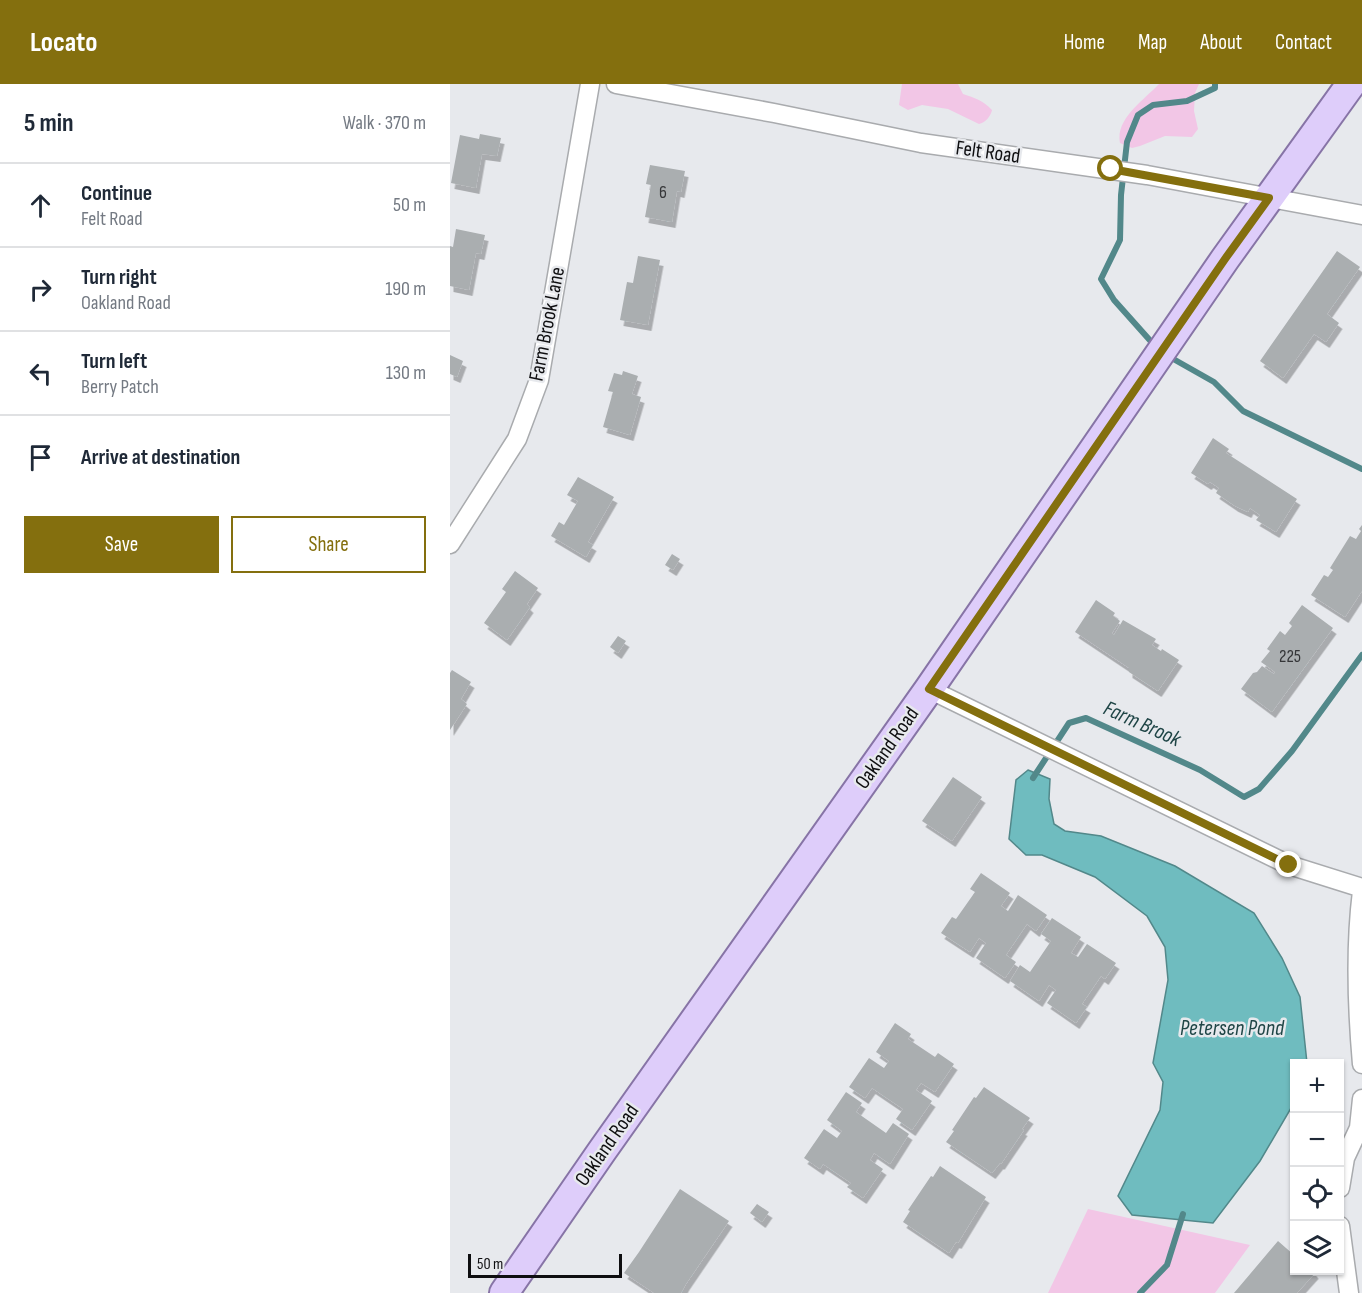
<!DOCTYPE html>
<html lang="en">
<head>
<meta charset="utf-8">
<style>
	:root { --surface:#fff; --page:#f6f6f7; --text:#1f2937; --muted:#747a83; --line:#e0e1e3; --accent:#846f0e }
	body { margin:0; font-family:"Sofia Sans Condensed",sans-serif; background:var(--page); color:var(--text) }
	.controls { position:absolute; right:18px; bottom:18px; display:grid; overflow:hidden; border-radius:0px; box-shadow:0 2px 4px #0004 }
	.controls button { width:54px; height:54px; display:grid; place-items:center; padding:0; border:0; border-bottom:2px solid var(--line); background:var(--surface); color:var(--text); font:30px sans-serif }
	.scale { position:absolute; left:18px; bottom:15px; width:154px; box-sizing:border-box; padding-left:6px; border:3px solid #0e0e10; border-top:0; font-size:16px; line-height:21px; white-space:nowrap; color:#0e0e10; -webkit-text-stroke:4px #e7e9ed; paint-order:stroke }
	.stop { position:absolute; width:18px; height:18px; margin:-14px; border:4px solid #846f0e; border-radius:50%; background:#fff }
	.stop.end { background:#846f0e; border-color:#fff; box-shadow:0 2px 6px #0008 }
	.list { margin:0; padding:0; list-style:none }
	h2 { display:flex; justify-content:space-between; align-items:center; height:78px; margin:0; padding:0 24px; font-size:26px }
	h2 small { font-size:20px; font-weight:400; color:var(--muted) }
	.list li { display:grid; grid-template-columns:39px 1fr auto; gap:18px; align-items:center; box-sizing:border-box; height:84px; padding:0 24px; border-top:2px solid var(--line) }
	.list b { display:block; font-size:22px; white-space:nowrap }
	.list p { margin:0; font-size:20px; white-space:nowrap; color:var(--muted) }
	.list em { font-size:20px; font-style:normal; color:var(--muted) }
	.actions { display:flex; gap:12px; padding:18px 24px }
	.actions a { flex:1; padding:14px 0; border:2px solid var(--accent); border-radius:0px; text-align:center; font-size:21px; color:var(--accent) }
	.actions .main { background:var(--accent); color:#fff }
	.icon { flex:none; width:33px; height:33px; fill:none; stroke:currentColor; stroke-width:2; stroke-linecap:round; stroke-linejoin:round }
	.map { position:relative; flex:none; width:912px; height:1209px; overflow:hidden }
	header { display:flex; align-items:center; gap:36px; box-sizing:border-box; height:84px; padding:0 30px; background:var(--accent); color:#fff }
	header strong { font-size:28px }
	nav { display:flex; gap:33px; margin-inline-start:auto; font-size:21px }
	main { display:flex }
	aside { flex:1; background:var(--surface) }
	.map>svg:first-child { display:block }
</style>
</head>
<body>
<header>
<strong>Locato</strong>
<nav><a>Home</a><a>Map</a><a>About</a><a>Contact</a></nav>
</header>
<main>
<aside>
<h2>5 min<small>Walk · 370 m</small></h2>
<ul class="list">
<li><svg class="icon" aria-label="ahead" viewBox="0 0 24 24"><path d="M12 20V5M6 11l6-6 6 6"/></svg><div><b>Continue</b><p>Felt Road</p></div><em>50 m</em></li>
<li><svg class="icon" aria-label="right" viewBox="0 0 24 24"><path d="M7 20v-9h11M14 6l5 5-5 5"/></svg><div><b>Turn right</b><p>Oakland Road</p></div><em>190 m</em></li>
<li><svg class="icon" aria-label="left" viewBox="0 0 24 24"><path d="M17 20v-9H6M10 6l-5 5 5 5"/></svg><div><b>Turn left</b><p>Berry Patch</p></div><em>130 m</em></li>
<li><svg class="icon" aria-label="arrive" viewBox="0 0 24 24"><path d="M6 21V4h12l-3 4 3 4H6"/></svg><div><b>Arrive at destination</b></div></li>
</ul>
<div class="actions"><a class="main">Save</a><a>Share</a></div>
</aside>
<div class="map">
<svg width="912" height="1209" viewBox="0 0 912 1209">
	<defs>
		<filter id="shadow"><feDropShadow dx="3.5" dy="6" stdDeviation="0" flood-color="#0004"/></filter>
	</defs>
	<rect width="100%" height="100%" fill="#e7e9ed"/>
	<!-- green -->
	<path fill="#f2c6e6" d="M 452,0 L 508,0 L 513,10 C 525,14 532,16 542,26 C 541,32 535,39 529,40 L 498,25 L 472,21 L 458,26 L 449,21 Z
		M 709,0 L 749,0 L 745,9 L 744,27 L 748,45 L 742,53 L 715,52 L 690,62 L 682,64 L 670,59 C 665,35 694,16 709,0 Z
		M 638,1125 L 800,1161 L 765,1209 L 598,1209 Z"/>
	<!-- water -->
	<path fill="#6fbcbf" stroke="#52888a" stroke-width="1.5" d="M 578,686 L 600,695 L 599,715 L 604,740 L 615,747 L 651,752 L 725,782 L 804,829 L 832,874 L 850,913 L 857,979 L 844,980 L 844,1019 L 810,1077 L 763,1139 L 682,1131 L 668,1112 L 710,1026 L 713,998 L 703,979 L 718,896 L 715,863 L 697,832 L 645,793 L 592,771 L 576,771 L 559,755 L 566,696 Z"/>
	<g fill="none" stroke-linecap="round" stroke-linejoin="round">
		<!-- stream -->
		<path stroke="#52888a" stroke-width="6" d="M 705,262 L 664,216 L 651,195 L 670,156 L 671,111 L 677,58 L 688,31 L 703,21 L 737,17 L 765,4 L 765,0
			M 718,272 L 764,298 L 793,327 L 912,385
			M 583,694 L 619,639 L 636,634 L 750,686 L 794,713 L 809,705 L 842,667 L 912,571
			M 690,1209 L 717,1181 L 733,1130"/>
	</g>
	<!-- building -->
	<path fill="#aaaeb0" filter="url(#shadow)" d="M 30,50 L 51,54 L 47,72 L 32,70 L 26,104 L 1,99 L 10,51 L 29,55 Z
		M 200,81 L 235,87 L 231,108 L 227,107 L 222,138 L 195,133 L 201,101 L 196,100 Z
		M 6,145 L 35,151 L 31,170 L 26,169 L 19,206 L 0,202 L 0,162 L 3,163 Z
		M 887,167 L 910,183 L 877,230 L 889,239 L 876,258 L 864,250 L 833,294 L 810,277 Z
		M 188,172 L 210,176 L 198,241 L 170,236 L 177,198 L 183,199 Z
		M 0,271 L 13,277 L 7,293 L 0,290 Z
		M 173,287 L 188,292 L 182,310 L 191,313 L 180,351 L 153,343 L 163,308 L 158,307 L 164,289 L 172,291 Z
		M 763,354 L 779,365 L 776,369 L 847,415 L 826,448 L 806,436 L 810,431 L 800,424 L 798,428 L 785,422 L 766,409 L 769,404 L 760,398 L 758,400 L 741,389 Z
		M 128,393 L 164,413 L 138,458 L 143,461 L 136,473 L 101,452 L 109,438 L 114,441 L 128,417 L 117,411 Z
		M 912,441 L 912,507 L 895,533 L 861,511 L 874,491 L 878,493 L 883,486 L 880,484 L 900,452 L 906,455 L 911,447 L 909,445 Z
		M 222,470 L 230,475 L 223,486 L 215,481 Z
		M 65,487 L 88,504 L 77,520 L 80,523 L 57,556 L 34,539 L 56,508 L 52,505 Z
		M 646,516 L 665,529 L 663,532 L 670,537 L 662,549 L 664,551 L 673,536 L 706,555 L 702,561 L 711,567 L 712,565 L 729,576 L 708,607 L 679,588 L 679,584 L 625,548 Z
		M 852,521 L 883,544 L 822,628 L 791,605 L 803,589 L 807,588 L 812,582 L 824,590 L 825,588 L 811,578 L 820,567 L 817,565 L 830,547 L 835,551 L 842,542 L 839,539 Z
		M 168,552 L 176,557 L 168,569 L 160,563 Z
		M 2,586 L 21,598 L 11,615 L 17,620 L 0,646 L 0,589 Z
		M 503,693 L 532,713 L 502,757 L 472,737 Z
		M 531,789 L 560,809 L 551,822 L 558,827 L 568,811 L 597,831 L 586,847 L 577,840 L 556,871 L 566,878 L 555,894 L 526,874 L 536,859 L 529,854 L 520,868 L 491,849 L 502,833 L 506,835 L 525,808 L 520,805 Z
		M 602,834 L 631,853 L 621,869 L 628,873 L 637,860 L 666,879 L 655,895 L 651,892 L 632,920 L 637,923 L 626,939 L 597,919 L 606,906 L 599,901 L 589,917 L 560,897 L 570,881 L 580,888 L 601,857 L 591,850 Z
		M 445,939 L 461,950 L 458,955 L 485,973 L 488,969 L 504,980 L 485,1008 L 471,999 L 466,1006 L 482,1017 L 462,1046 L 446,1035 L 453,1025 L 422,1004 L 415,1014 L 399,1003 L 419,974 L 434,984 L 439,977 L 426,968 Z
		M 534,1003 L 580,1034 L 572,1045 L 574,1046 L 551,1080 L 550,1079 L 542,1089 L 496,1058 L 504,1047 L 502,1046 L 524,1013 L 526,1014 Z
		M 396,1008 L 412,1019 L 406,1028 L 436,1049 L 443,1039 L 459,1050 L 440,1080 L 424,1069 L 420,1076 L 433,1085 L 413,1114 L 397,1103 L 401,1099 L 373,1080 L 370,1085 L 354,1074 L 374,1045 L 387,1054 L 392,1047 L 377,1036 Z
		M 490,1082 L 536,1113 L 508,1159 L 506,1158 L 499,1169 L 453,1138 L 460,1127 L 458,1126 L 481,1092 L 483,1093 Z
		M 230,1105 L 279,1137 L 236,1200 L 231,1209 L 204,1209 L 174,1189 L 189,1168 Z
		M 307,1120 L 319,1128 L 312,1138 L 300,1129 Z
		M 828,1157 L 844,1171 L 844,1186 L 863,1186 L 865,1189 L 847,1209 L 784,1209 Z"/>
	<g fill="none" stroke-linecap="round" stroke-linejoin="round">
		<defs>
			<path id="street" d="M 166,0 L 324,29 L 471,59 L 697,91 L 912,131
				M 0,460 L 67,355 L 89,296 L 140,0
				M 479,605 L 839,781 L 912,804
				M 912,807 C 905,863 907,923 912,980
				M 890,1104 L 895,1074 L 909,1044 L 912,1015
				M 890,1142 L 899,1209"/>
			<path id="primary" d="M 54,1209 L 152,1067 L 479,605 L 775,175 L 901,0"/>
		</defs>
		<!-- street casing -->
		<use href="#street" stroke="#a9abae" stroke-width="21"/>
		<!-- primary casing -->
		<use href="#primary" stroke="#8774a6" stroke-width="32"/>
		<!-- street -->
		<use href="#street" stroke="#fff" stroke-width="18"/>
		<!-- primary -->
		<use href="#primary" stroke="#decdfa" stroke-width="28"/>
	</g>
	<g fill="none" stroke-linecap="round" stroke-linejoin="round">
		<!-- route -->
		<path stroke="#846f0e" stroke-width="8" d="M 661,85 L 819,114 L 775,175 L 479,605 L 839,781"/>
	</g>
	<g text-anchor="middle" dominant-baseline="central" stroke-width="5" stroke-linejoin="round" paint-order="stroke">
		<!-- number labels -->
		<g font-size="18" fill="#353638">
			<text x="213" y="108">6</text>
			<text x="840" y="572">225</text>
		</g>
		<!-- street labels -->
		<g font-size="21" fill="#0e0e10" stroke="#e7e9ed">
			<text transform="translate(538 68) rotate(8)">Felt Road</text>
			<text transform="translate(97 240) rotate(-79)">Farm Brook Lane</text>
			<text transform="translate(437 664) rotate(-55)">Oakland Road</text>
			<text transform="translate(157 1061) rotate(-55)">Oakland Road</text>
		</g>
		<!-- water labels -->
		<g font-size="22" font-style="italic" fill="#1f4546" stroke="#e7e9ed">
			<text transform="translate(692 640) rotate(24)">Farm Brook</text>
			<text x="782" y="944">Petersen Pond</text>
		</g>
	</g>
</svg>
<div class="controls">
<button>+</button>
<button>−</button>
<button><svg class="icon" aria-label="locate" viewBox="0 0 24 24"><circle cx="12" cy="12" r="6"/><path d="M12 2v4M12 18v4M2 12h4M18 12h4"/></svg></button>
<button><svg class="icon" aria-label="layers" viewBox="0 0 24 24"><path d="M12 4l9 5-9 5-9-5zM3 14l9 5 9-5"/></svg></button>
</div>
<div class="scale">50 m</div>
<div class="stop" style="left:661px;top:85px"></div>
<div class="stop end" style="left:839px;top:781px"></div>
</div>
</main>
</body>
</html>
